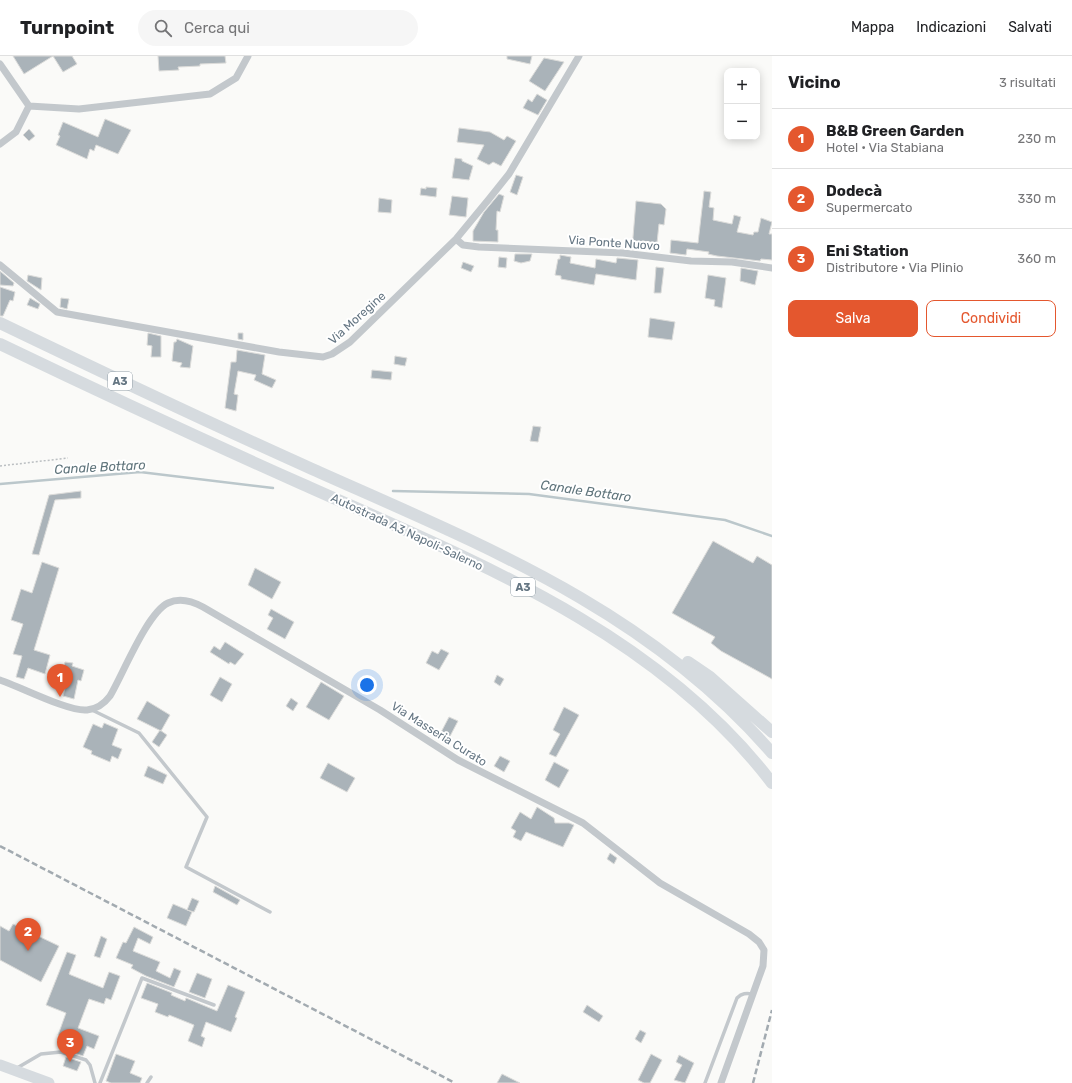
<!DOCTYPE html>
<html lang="it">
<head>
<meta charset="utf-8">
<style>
	:root { --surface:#fff; --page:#f6f6f6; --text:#202124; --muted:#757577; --line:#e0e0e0; --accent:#e4572e }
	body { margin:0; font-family:Rubik,sans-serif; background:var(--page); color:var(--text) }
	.controls { position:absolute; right:12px; top:12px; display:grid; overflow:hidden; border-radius:8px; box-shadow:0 2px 10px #0003 }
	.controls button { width:36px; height:36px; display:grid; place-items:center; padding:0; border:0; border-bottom:1px solid var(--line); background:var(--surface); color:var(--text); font:20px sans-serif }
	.you { position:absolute; left:367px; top:629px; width:14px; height:14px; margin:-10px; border:3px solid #fff; border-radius:50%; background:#1a73e8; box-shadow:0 0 0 6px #1a73e833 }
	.badge { display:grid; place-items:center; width:26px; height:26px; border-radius:50%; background:var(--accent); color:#fff; font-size:13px; font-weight:700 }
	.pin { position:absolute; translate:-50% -33px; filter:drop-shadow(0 1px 2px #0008) }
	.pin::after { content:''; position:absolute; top:21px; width:14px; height:12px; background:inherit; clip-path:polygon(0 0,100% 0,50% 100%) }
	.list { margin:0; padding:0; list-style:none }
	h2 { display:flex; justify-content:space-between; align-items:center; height:52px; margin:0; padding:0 16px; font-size:17px }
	h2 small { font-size:13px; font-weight:400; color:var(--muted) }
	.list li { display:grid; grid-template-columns:26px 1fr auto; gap:12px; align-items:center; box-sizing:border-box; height:60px; padding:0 16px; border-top:1px solid var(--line) }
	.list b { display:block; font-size:15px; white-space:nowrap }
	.list p { margin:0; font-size:13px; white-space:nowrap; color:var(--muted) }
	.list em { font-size:13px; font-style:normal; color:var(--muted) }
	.actions { display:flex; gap:8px; padding:12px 16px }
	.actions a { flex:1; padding:9px 0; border:1px solid var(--accent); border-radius:8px; text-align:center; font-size:14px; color:var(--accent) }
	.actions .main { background:var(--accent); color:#fff }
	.icon { flex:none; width:22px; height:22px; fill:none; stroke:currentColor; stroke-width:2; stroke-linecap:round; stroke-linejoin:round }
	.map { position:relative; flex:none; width:772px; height:1027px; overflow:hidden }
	header { display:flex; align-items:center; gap:24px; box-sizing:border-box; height:56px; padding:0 20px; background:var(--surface); border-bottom:1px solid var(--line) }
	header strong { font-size:19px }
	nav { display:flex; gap:22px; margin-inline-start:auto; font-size:14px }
	.search { width:280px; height:36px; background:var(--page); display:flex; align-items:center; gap:10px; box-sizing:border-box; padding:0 14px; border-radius:22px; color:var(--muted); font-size:15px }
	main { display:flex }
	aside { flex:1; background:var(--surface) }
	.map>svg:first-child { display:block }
</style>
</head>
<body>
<header>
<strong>Turnpoint</strong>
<div class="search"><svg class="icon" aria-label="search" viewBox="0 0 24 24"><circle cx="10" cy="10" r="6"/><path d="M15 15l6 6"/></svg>Cerca qui</div>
<nav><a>Mappa</a><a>Indicazioni</a><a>Salvati</a></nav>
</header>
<main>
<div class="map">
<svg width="772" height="1027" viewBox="0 0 772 1027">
	<rect width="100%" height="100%" fill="#fafaf8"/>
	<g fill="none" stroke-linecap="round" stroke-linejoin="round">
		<!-- stream -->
		<path stroke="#bbc7cb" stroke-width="2.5" d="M 0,428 L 140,416 L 273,432
			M 393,435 L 529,438 L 725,464 L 772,480"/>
	</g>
	<!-- building -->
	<path fill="#aab3b9" stroke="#dcdcda" d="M 13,0 L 72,0 L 77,8 L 63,16 L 53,0 L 24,18 Z
		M 158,0 L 225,0 L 226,7 L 200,8 L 200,10 L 178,11 L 179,14 L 159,15 Z
		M 507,0 L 532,0 L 530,8 L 507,3 Z
		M 544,2 L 564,6 L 545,35 L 529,25 Z
		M 537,38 L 547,44 L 538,59 L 523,52 L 528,43 L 532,46 Z
		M 105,63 L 131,74 L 118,98 L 96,89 L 94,95 L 90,93 L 87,103 L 56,89 L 60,80 L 58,79 L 63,66 L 98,81 Z
		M 459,72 L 490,76 L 504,84 L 507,80 L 516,85 L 501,110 L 493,106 L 489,109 L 477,103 L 484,89 L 457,86 Z
		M 29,73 L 35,80 L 29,85 L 23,79 Z
		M 455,102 L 462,103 L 462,105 L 473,110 L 469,124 L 452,122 Z
		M 516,119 L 523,121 L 517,139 L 510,136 Z
		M 426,131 L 437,132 L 436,141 L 420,139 L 421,132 L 426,133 Z
		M 704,135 L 711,136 L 709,151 L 714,152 L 713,164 L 732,168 L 734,159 L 741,161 L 737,176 L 753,179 L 754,176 L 758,176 L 761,162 L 772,166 L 769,178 L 772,178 L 772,204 L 761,203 L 760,205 L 717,200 L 708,198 L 709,196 L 687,193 L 686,199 L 670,197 L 671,184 L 698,187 Z
		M 499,138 L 504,140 L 500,156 L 497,155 L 496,174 L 498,174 L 498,186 L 473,185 L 473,175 L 484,156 Z
		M 452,140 L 468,142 L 466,161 L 449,159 Z
		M 379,142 L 392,144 L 391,157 L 378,156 Z
		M 636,145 L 661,148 L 666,153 L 664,169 L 659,168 L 657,187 L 642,185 L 639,194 L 632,193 Z
		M 515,198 L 532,198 L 530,205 L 521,207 L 514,205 Z
		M 560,199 L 571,201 L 570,207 L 595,212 L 596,203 L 616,207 L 617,202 L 638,204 L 636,224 L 596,218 L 594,229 L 561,223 L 561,220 L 555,219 L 558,203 L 560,203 Z
		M 499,201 L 507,202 L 506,212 L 498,211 Z
		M 463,206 L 474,210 L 471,216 L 461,212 Z
		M 656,211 L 664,212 L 661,237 L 654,237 Z
		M 741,212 L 758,215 L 755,229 L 740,225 Z
		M 0,215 L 14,227 L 13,230 L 0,229 Z
		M 28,219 L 42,222 L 41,234 L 27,225 Z
		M 708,219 L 726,222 L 722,252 L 714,250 L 715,244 L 705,242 Z
		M 0,231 L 15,236 L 13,245 L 10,244 L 3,260 L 0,260 Z
		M 30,242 L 40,248 L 38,253 L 27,249 Z
		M 61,242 L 69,243 L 67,253 L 60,251 Z
		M 650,262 L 675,266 L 672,284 L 648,281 Z
		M 148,277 L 161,280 L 161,301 L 151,301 L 152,290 L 147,289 Z
		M 238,277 L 243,277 L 243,284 L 238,283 Z
		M 177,283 L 193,290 L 190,312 L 180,311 L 182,307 L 172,305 L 174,286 L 176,286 Z
		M 237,294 L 265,299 L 262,318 L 276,324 L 272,332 L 254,324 L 256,319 L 238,315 L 234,338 L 238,339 L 236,355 L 225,352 L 231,306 L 236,306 Z
		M 395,300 L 407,302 L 405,310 L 394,308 Z
		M 372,314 L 392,316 L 391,324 L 371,322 Z
		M 533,370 L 541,371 L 538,386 L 530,385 Z
		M 81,435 L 81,442 L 55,444 L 39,499 L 32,498 L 49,439 Z
		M 713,485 L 753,507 L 757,500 L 772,509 L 772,623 L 721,595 L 711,587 L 715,581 L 672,557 Z
		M 42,506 L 59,512 L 34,594 L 50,599 L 45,618 L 28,612 L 24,623 L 16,621 L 22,600 L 13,598 L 23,568 L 11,564 L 21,533 L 32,537 Z
		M 255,512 L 281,526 L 272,543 L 248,529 Z
		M 271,553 L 294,566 L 285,583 L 267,573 L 273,562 L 268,559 Z
		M 225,586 L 244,598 L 235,609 L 230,606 L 229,608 L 210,596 L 214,590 L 220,594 Z
		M 441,593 L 449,597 L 439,614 L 426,607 L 432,595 L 438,598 Z
		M 65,606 L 73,607 L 72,610 L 84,614 L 81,625 L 78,624 L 74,643 L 63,640 L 67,625 L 61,623 Z
		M 497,619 L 504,623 L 500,630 L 494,626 Z
		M 220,621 L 232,628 L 222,646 L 210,639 Z
		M 321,626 L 344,640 L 329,664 L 306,651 Z
		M 291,642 L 298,647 L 293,655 L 286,650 Z
		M 147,645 L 170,659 L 161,675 L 137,663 Z
		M 564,651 L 579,659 L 556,701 L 549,698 L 560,678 L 553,674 Z
		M 449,661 L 458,665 L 447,686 L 438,682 Z
		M 104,667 L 118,673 L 112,689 L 122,693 L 118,703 L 112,700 L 110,706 L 91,698 L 92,695 L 83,691 L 93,668 L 102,672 Z
		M 160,674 L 167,679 L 159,691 L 152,686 Z
		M 500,700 L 510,705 L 504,716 L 494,710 Z
		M 554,706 L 569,714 L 559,732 L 545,724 Z
		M 328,707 L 355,722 L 347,736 L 320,722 Z
		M 148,710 L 167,719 L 163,728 L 144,720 Z
		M 537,751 L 554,762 L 555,767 L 569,767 L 574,769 L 563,791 L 526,776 L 521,785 L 513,781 L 516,775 L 511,772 L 520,756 L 531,763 Z
		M 610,797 L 617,802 L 614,808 L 607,803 Z
		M 215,830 L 240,844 L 237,849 L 213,836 Z
		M 192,842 L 199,845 L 194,856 L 187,854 Z
		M 173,848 L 192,856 L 186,870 L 167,862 Z
		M 13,868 L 59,890 L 41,926 L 0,904 L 0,870 L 9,875 Z
		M 134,871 L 153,881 L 150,888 L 138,882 L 133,895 L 160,906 L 156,915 L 170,922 L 174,912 L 181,915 L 174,931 L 146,920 L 131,912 L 133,909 L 116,902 L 123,886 L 126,887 Z
		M 101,880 L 107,883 L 100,902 L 94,900 Z
		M 67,896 L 76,899 L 69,918 L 71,919 L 103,932 L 109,916 L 120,920 L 111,944 L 106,942 L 104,948 L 89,943 L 78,972 L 99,980 L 94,993 L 87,990 L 83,1000 L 68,995 L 72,984 L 58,979 L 66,957 L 46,949 Z
		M 197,917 L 212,923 L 205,942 L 189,936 Z
		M 147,927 L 172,937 L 171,939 L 185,945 L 186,942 L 217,955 L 228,929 L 245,936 L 235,961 L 237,962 L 231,976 L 206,966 L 201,980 L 205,982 L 202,991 L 188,985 L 194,969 L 169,959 L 168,961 L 155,956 L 158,948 L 141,942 Z
		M 587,949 L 603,960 L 599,966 L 583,956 Z
		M 640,974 L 646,977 L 641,987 L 635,983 Z
		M 116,998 L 135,1005 L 130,1017 L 142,1022 L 140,1027 L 111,1027 L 106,1025 Z
		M 651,998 L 662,1004 L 650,1027 L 644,1027 L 638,1024 Z
		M 679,999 L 694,1007 L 685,1027 L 674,1024 L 682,1009 L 676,1006 Z
		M 66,1001 L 81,1006 L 77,1015 L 63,1010 Z
		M 502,1018 L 520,1027 L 497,1027 Z"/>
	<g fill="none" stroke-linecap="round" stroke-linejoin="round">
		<!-- path -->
		<path stroke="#bbbfc2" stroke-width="1.5" stroke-dasharray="2 2" stroke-linecap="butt" d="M 0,410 L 68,402"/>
		<!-- lane -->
		<path stroke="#c3c8cc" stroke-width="3.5" d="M 92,654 L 139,677 L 207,761 L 186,811 L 270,856
			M 17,1012 L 41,998 L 61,996 L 86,1004 L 90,1009 L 95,1027
			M 100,1027 L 142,922 L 214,949
			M 147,1027 L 151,1021
			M 705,1027 L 737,942 C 742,937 746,937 753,938"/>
		<!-- street -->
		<path stroke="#c3c8cc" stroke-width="7" d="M 0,8 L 29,50 L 79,53 L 210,38 L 236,22 L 248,0
			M 0,88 L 16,76 L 29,50
			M 456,183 L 463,189 L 479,191 L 623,197 L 691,205 L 732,206 L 772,212
			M 0,209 L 57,256 L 279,296 L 323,301 L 332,298 L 350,286 L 456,183 L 489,143 L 509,118 L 579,0
			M 0,624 C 21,631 69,656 87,654 C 97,653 104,648 110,640 C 123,618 147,557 168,547 C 180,541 192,545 203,551 L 380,654 L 458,704 L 583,767 L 660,827 L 749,878 L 759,886 L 764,894 L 763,910 L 721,1027"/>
		<!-- primary -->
		<path stroke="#d6dbdf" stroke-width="11" d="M 0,1009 L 49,1027"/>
		<!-- highway -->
		<path stroke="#d6dbdf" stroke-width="12" d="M 0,267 C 104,317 207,366 312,413 C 482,489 647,553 772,697
			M 0,288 C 100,336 201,383 302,428 C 472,504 656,575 772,727
			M 688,606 L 710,621 L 772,676"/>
		<!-- rail -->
		<path stroke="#a2aab0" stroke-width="2.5" stroke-dasharray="6 3" stroke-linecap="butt" d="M 0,790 L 455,1027
			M 753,1027 L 772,954"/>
	</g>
	<g text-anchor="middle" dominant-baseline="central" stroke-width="4" stroke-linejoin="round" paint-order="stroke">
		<!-- shield labels -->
		<g fill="#fff" stroke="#939fa8" stroke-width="1">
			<rect x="108" y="316" width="24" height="18" rx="3"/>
			<rect x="511" y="522" width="24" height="18" rx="3"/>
		</g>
		<g font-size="11" font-weight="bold" fill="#657683">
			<text x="120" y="325">A3</text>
			<text x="523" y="531">A3</text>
		</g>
		<!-- street labels -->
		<g font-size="12" fill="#657683" stroke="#fff">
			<text transform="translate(614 187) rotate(4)">Via Ponte Nuovo</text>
			<text transform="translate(357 262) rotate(-42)">Via Moregine</text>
			<text transform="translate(407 476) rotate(25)">Autostrada A3 Napoli-Salerno</text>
			<text transform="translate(439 678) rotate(32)">Via Masseria Curato</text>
		</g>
		<!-- water labels -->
		<g font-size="13" font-style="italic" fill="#60757c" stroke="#fff">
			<text transform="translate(100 411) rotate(-3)">Canale Bottaro</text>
			<text transform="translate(586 435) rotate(8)">Canale Bottaro</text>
		</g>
	</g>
</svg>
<div class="controls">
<button>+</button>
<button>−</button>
</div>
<div class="you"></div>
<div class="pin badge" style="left:60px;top:641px">1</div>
<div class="pin badge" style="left:28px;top:895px">2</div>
<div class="pin badge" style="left:70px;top:1006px">3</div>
</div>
<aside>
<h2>Vicino<small>3 risultati</small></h2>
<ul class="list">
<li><span class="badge">1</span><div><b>B&amp;B Green Garden</b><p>Hotel · Via Stabiana</p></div><em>230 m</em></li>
<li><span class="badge">2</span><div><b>Dodecà</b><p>Supermercato</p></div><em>330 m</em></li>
<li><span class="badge">3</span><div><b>Eni Station</b><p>Distributore · Via Plinio</p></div><em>360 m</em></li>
</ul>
<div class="actions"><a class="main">Salva</a><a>Condividi</a></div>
</aside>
</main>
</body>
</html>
